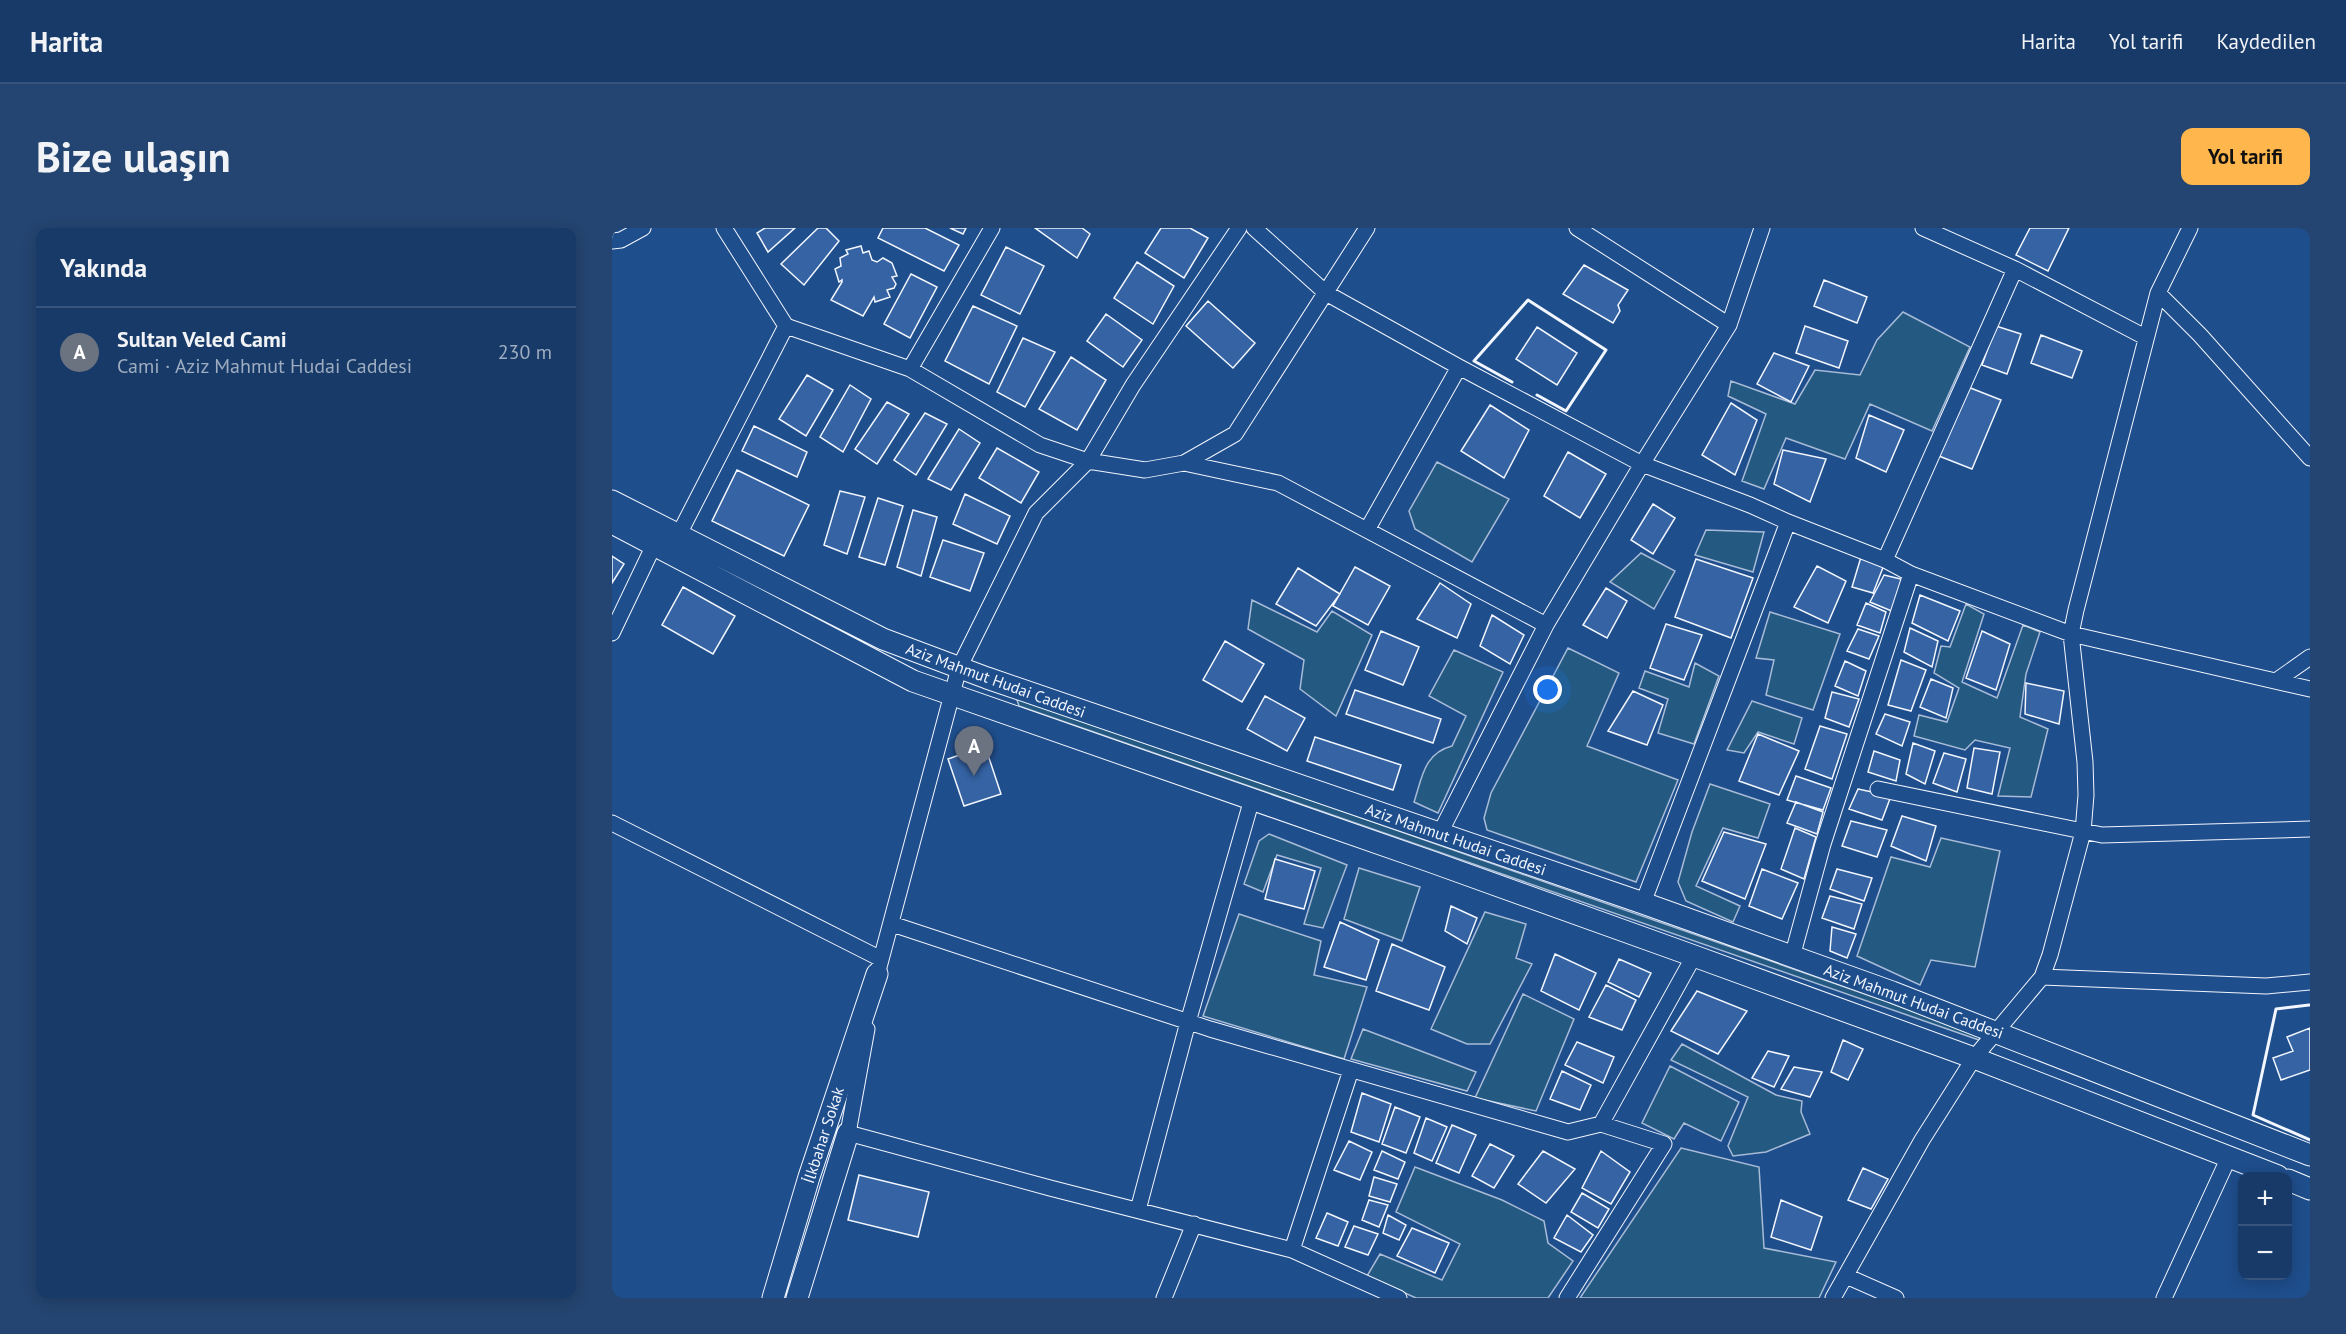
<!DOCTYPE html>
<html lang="tr">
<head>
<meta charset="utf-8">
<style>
	:root { --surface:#173a69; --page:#244571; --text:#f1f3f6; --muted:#9eadc0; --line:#36547d; --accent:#ffb74d }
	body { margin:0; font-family:"PT Sans",sans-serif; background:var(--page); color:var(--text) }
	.controls { position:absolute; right:18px; bottom:18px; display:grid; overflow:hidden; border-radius:12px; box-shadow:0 3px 15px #0003 }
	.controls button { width:54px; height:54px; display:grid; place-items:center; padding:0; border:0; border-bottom:2px solid var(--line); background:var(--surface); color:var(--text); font:30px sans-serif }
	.you { position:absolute; left:936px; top:462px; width:21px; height:21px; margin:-15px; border:4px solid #fff; border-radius:50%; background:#1a73e8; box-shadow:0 0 0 9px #1a73e833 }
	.badge { display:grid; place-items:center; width:39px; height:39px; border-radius:50%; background:var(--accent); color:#fff; font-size:20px; font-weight:700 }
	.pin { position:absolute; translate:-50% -50px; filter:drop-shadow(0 2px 3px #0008) }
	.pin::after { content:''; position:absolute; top:32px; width:21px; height:18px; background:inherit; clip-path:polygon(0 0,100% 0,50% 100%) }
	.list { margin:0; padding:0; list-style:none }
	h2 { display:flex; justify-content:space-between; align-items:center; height:78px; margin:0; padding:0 24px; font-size:26px }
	h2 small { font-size:20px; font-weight:400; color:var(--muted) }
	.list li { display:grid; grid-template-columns:39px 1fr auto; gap:18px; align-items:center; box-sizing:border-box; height:90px; padding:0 24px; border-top:2px solid var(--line) }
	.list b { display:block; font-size:22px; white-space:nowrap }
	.list p { margin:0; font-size:20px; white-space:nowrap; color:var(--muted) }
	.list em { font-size:20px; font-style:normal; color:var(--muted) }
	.map { position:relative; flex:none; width:1698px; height:1070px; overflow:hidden; border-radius:12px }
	header { display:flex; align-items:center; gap:36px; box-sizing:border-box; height:84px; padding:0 30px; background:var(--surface); border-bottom:2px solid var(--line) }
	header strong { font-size:28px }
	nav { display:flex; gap:33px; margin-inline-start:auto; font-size:21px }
	.intro { display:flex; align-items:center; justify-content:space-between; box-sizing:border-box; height:144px; padding:0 36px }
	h1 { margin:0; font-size:42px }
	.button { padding:15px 27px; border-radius:12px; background:var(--accent); color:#111; font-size:21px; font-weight:700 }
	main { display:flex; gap:36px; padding:0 36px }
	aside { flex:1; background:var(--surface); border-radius:12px; box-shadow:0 3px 15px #0003 }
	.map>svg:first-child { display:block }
</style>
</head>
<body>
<header>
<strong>Harita</strong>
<nav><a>Harita</a><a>Yol tarifi</a><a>Kaydedilen</a></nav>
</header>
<div class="intro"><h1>Bize ulaşın</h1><a class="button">Yol tarifi</a></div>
<main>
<aside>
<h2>Yakında<small></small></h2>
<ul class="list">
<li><span class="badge" style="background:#6b7280">A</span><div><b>Sultan Veled Cami</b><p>Cami · Aziz Mahmut Hudai Caddesi</p></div><em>230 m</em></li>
</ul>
</aside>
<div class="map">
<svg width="1698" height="1070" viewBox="0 0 1698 1070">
	<rect width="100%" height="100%" fill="#1f4e8c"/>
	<!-- green -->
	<path fill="#245a82" stroke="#a8bbd7" stroke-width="1.5" d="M 1291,84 L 1358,119 L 1320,203 L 1258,176 L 1233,231 L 1174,210 L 1152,261 L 1130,253 L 1154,186 L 1116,168 L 1119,153 L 1183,176 L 1203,142 L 1248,147 L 1265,112 Z
		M 825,234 L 897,271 L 860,334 L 803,301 L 797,283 Z
		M 1094,302 L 1152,304 L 1141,344 L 1083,327 Z
		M 1029,325 L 1063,343 L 1042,381 L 998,354 Z
		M 640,372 L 705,404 L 720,383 L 760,407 L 724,488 L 688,461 L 692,432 L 636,401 Z
		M 1354,376 L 1372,386 L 1350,454 L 1385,470 L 1411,397 L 1428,404 L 1414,446 L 1408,489 L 1436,501 L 1419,569 L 1386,568 L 1398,520 L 1363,512 L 1353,522 L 1302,508 L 1307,487 L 1335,494 L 1347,460 L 1322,445 L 1329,418 L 1338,419 Z
		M 1158,384 L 1228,406 L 1201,482 L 1154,467 L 1162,432 L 1144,430 Z
		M 956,420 L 1007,445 L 975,518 L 1066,552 L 1024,654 L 875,602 L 872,590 L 879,565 Z
		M 842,422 L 891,444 L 826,585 L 802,574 C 810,550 812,525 840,518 L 854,488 L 817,468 Z
		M 1083,435 L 1107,448 L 1082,516 L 1046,505 L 1056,471 L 1027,460 L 1033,443 L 1077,459 Z
		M 407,470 L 1370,807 L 1367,812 L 407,478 L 405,472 Z
		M 1140,473 L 1190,490 L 1182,516 L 1146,504 L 1132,525 L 1115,522 Z
		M 1098,556 L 1158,576 L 1146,610 L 1111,600 L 1084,658 L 1128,678 L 1121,694 L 1074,673 L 1066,654 L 1080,604 Z
		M 657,606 L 735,637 L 711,700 L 692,696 L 709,640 L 665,627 L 651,664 L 632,656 L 647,613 Z
		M 1329,610 L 1388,623 L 1363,739 L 1319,732 L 1308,757 L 1245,728 L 1279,629 L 1318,639 Z
		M 747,640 L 808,659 L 790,713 L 732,691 Z
		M 873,684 L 914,696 L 904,730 L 920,736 L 878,816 L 855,816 L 819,801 Z
		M 627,686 L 709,713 L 702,747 L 755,759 L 732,831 L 591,788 Z
		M 911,766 L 962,791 L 924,883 L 863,870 Z
		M 751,801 L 864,844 L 855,863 L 739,831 Z
		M 1070,816 L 1164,867 L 1190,873 L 1189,884 L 1198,906 L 1154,924 L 1121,928 L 1116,918 L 1136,869 L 1059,832 Z
		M 1058,838 L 1127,874 L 1109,913 L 1072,895 L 1062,911 L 1030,895 Z
		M 1069,920 L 1147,939 L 1152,1020 L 1224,1034 L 1207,1070 L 968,1070 Z
		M 803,939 L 890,972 L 932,993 L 936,1015 L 961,1033 L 936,1070 L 804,1070 L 755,1048 L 768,1026 L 830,1052 L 848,1016 L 784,984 Z"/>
	<!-- building -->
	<path fill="#3563a3" stroke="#f2f6ff" stroke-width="1.5" d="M 153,0 L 183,0 L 156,24 L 145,5 Z
		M 206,0 L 214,0 L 227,13 L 192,57 L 169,36 Z
		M 271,0 L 313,0 L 347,17 L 332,43 L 266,10 Z
		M 338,0 L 354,0 L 351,6 Z
		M 423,0 L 470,0 L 478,6 L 465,30 Z
		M 549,0 L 578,0 L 596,10 L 572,50 L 533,25 Z
		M 1418,0 L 1457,0 L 1436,43 L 1404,27 Z
		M 249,18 L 251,25 L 257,23 L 260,32 L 265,34 L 271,30 L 280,35 L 285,48 L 280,49 L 284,56 L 282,60 L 275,62 L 278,69 L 263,74 L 262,69 L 251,88 L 219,72 L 230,54 L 230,52 L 227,54 L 223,41 L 229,38 L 228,30 L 236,26 L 234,22 Z
		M 394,19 L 432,38 L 408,86 L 369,67 Z
		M 525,34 L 562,58 L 541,96 L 502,70 Z
		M 972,37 L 1016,62 L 1006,77 L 1008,83 L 1001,95 L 951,66 Z
		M 299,46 L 325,59 L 298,110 L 272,96 Z
		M 1212,52 L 1255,69 L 1245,95 L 1202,78 Z
		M 596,73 L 643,115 L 621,140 L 574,98 Z
		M 361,78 L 405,98 L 377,156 L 333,133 Z
		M 494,86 L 530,112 L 511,139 L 475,113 Z
		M 1193,98 L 1236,113 L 1227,140 L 1184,125 Z
		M 1384,98 L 1409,106 L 1395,146 L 1370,137 Z
		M 925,99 L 965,125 L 945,157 L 904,131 Z
		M 1429,107 L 1470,123 L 1460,150 L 1419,135 Z
		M 411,110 L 443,124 L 413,179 L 385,164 Z
		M 1162,125 L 1197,138 L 1179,174 L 1145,156 Z
		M 459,129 L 494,152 L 465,202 L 427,181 Z
		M 195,147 L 221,162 L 194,208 L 167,191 Z
		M 238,157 L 259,171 L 231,224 L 208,209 Z
		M 1356,159 L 1389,172 L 1360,241 L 1327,228 Z
		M 275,174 L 297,186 L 265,236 L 243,221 Z
		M 1119,175 L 1145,192 L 1123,247 L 1090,227 Z
		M 878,177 L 917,202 L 892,250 L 849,223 Z
		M 313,185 L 335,196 L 304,247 L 282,232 Z
		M 1257,187 L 1292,202 L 1274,244 L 1244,230 Z
		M 142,198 L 195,224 L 185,249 L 130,223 Z
		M 347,201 L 368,215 L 339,262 L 316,251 Z
		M 385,220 L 427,244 L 409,275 L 367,250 Z
		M 1171,222 L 1214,231 L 1198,274 L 1162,256 Z
		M 956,224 L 994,246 L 968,290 L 932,268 Z
		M 125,242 L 197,277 L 172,328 L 100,293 Z
		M 228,263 L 253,269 L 235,326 L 212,317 Z
		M 353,266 L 398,288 L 385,316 L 341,296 Z
		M 266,270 L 291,278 L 273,337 L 247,329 Z
		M 1041,276 L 1063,290 L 1041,326 L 1019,312 Z
		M 301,282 L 325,289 L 309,348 L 285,339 Z
		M 331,312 L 372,325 L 358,363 L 318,349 Z
		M 0,328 L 12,336 L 0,355 Z
		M 1249,329 L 1272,337 L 1261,365 L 1240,359 Z
		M 1084,331 L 1141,350 L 1119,410 L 1063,389 Z
		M 1205,338 L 1234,353 L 1216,395 L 1182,379 Z
		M 743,339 L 778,358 L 756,397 L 721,378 Z
		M 686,340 L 728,366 L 704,398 L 664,376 Z
		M 1272,347 L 1293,352 L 1282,384 L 1258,374 Z
		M 828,355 L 859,376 L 845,410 L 805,391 Z
		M 71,359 L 123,388 L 101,426 L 50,397 Z
		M 994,360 L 1015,373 L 995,410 L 971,397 Z
		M 1308,367 L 1348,383 L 1336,413 L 1300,395 Z
		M 1254,375 L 1274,384 L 1268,405 L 1245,397 Z
		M 880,387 L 912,407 L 898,436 L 868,418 Z
		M 1054,396 L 1090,407 L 1072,452 L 1038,440 Z
		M 1298,400 L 1326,413 L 1320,439 L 1292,424 Z
		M 1246,401 L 1267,408 L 1257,431 L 1235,423 Z
		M 769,403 L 807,419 L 791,457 L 753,442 Z
		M 1370,403 L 1398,416 L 1384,462 L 1354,450 Z
		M 613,413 L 652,436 L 630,474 L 591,452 Z
		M 1289,432 L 1314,442 L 1299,483 L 1276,477 Z
		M 1233,433 L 1254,443 L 1246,468 L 1223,458 Z
		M 1319,451 L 1341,460 L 1334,490 L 1308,479 Z
		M 1414,455 L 1452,463 L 1447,496 L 1413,486 Z
		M 743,462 L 829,491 L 821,515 L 734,486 Z
		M 1021,463 L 1051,477 L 1035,517 L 996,503 Z
		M 1220,464 L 1247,471 L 1237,499 L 1213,490 Z
		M 653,468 L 693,490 L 675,523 L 635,501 Z
		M 1273,486 L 1298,494 L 1290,518 L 1264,506 Z
		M 1208,498 L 1235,506 L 1220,551 L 1193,541 Z
		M 1146,506 L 1187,523 L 1167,567 L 1127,553 Z
		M 703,509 L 789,537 L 781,562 L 695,533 Z
		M 1301,515 L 1323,523 L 1313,556 L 1294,546 Z
		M 373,518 L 389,566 L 352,578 L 336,531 Z
		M 1362,520 L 1388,524 L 1380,566 L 1355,560 Z
		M 1262,523 L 1288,532 L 1284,553 L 1256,544 Z
		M 1332,525 L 1354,531 L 1345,564 L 1321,555 Z
		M 1184,548 L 1219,560 L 1211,582 L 1175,572 Z
		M 1246,561 L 1279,568 L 1270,592 L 1237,581 Z
		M 1184,574 L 1211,584 L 1205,606 L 1175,595 Z
		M 1290,588 L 1324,598 L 1314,633 L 1279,618 Z
		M 1239,593 L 1275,602 L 1265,629 L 1230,618 Z
		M 1183,600 L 1204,609 L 1192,651 L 1169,641 Z
		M 1112,604 L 1154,616 L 1133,671 L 1090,653 Z
		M 663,631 L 703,643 L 692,681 L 653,671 Z
		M 1150,641 L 1186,655 L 1170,691 L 1137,678 Z
		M 1225,641 L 1260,650 L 1252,673 L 1218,661 Z
		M 1218,668 L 1250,676 L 1242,701 L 1210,690 Z
		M 839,678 L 865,690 L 855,716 L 833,703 Z
		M 728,694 L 767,712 L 754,752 L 712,739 Z
		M 1220,699 L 1244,706 L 1235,730 L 1218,723 Z
		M 780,716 L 833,739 L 817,782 L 764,763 Z
		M 943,726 L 984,745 L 967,782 L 929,763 Z
		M 1007,731 L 1039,745 L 1027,769 L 996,754 Z
		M 994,757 L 1024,772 L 1010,802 L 977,789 Z
		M 1085,763 L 1135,783 L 1106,826 L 1059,803 Z
		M 1698,800 L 1698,842 L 1669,852 L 1661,830 L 1681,823 L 1675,809 Z
		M 1231,812 L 1251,821 L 1236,852 L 1219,844 Z
		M 965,814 L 1002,829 L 991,855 L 953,837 Z
		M 1156,823 L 1177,828 L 1162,859 L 1140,850 Z
		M 1182,839 L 1210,844 L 1198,869 L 1169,861 Z
		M 950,843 L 979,857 L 968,882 L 938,871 Z
		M 750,865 L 779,876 L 767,914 L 739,904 Z
		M 783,879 L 808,889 L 794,925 L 770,916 Z
		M 814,890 L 835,899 L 820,933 L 802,925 Z
		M 840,897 L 864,907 L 847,945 L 824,935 Z
		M 737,913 L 760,924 L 748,952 L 722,942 Z
		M 878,916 L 902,928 L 882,960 L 860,948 Z
		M 770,923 L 793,934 L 786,951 L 762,942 Z
		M 931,923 L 963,941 L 934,975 L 906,956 Z
		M 989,923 L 1018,944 L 999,976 L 970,960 Z
		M 1251,940 L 1276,951 L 1259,981 L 1236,972 Z
		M 247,947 L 317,964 L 306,1009 L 236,992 Z
		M 762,949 L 785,956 L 778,974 L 757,968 Z
		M 970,965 L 997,981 L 986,1000 L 959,984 Z
		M 757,972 L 776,977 L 767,999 L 750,992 Z
		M 1169,972 L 1210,989 L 1199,1022 L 1159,1009 Z
		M 715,985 L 736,994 L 726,1018 L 704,1010 Z
		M 776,987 L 794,997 L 787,1012 L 771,1005 Z
		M 955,987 L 981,1007 L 969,1024 L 942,1010 Z
		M 742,998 L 766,1006 L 756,1027 L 733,1019 Z
		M 800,1000 L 837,1015 L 823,1045 L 785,1028 Z"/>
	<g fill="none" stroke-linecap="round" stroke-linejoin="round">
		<defs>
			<path id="street" d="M 112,0 L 174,98
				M 380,0 L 298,141 L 428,217 L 476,233 L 533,242 L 572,235 L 623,206 L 755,0
				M 642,0 L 714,65 L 847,139 L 1030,236 L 1138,277 L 1176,294 L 1273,332 L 1299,346 L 1459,406 L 1698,461
				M 965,0 L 1117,97
				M 1311,0 L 1403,41 L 1533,109
				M 0,13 L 9,12 L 31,0
				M 1546,65 L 1588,107 L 1698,230
				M 572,235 L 666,255 L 934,397 L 1030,236 L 1117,97 L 1150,0
				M 755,302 L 847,139
				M 66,308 L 174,98 L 298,141
				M 1273,332 L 1403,41
				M 0,405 L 42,317
				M 1664,453 L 1698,429
				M 1266,561 L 1490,607 L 1698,601
				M 0,595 L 269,731
				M 828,605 L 934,397
				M 1031,675 L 1176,294
				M 280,696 L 598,801 L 956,904 L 989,896
				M 1180,729 L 1211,616 L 1299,346
				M 1430,749 L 1654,758 L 1698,754
				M 263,754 L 347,440 L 424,285 L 476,233 L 521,157 L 627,0
				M 255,801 L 236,905 L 438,960 L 680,1022 L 787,1070
				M 526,982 L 576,794 L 640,571
				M 680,1022 L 739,842
				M 1234,1048 L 1284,1070
				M 552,1070 L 582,996
				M 955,1070 L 1052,916 L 989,896 L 1082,728
				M 1221,1070 L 1310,912 L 1362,830 L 1430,749 L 1438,727 L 1471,604 L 1474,567 L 1473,534 L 1459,406 L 1464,382 L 1546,65 L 1578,0
				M 1552,1070 L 1617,929"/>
			<path id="secondary" d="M 0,273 L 271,411 L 375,450 L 1031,675 L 1280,764 L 1698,927
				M 0,295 L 301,453 L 820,634 L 1082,728 L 1362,830 L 1666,948
				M 1676,952 L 1698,961
				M 161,1070 L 197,949 L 265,746
				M 185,1070 L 236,905"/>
		</defs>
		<!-- street casing -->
		<use href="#street" stroke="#f2f6ff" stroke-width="17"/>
		<!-- secondary casing -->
		<use href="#secondary" stroke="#f2f6ff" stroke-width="23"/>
		<!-- street -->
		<use href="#street" stroke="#1f4e8c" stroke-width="15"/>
		<!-- secondary -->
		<use href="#secondary" stroke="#1f4e8c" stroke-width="21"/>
		<!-- wall -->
		<path stroke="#f2f6ff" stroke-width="3" d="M 900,154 L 862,133 L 916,72 L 994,122 L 954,183 L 925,167
			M 1697,777 L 1664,781 L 1641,887 L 1698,912"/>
	</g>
	<g text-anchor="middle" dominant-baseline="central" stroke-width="4.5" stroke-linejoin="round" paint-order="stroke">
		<!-- street labels -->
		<g font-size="16" fill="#f2f6ff" stroke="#1f4e8c">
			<text transform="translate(384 452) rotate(20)">Aziz Mahmut Hudai Caddesi</text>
			<text transform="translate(844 611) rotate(19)">Aziz Mahmut Hudai Caddesi</text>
			<text transform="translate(1302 773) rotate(20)">Aziz Mahmut Hudai Caddesi</text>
			<text transform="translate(211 907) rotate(-72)">İlkbahar Sokak</text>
		</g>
	</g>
</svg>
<div class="controls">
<button>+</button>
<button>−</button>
</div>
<div class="you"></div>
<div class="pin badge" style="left:362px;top:548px;background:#6b7280">A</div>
</div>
</main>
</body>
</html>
